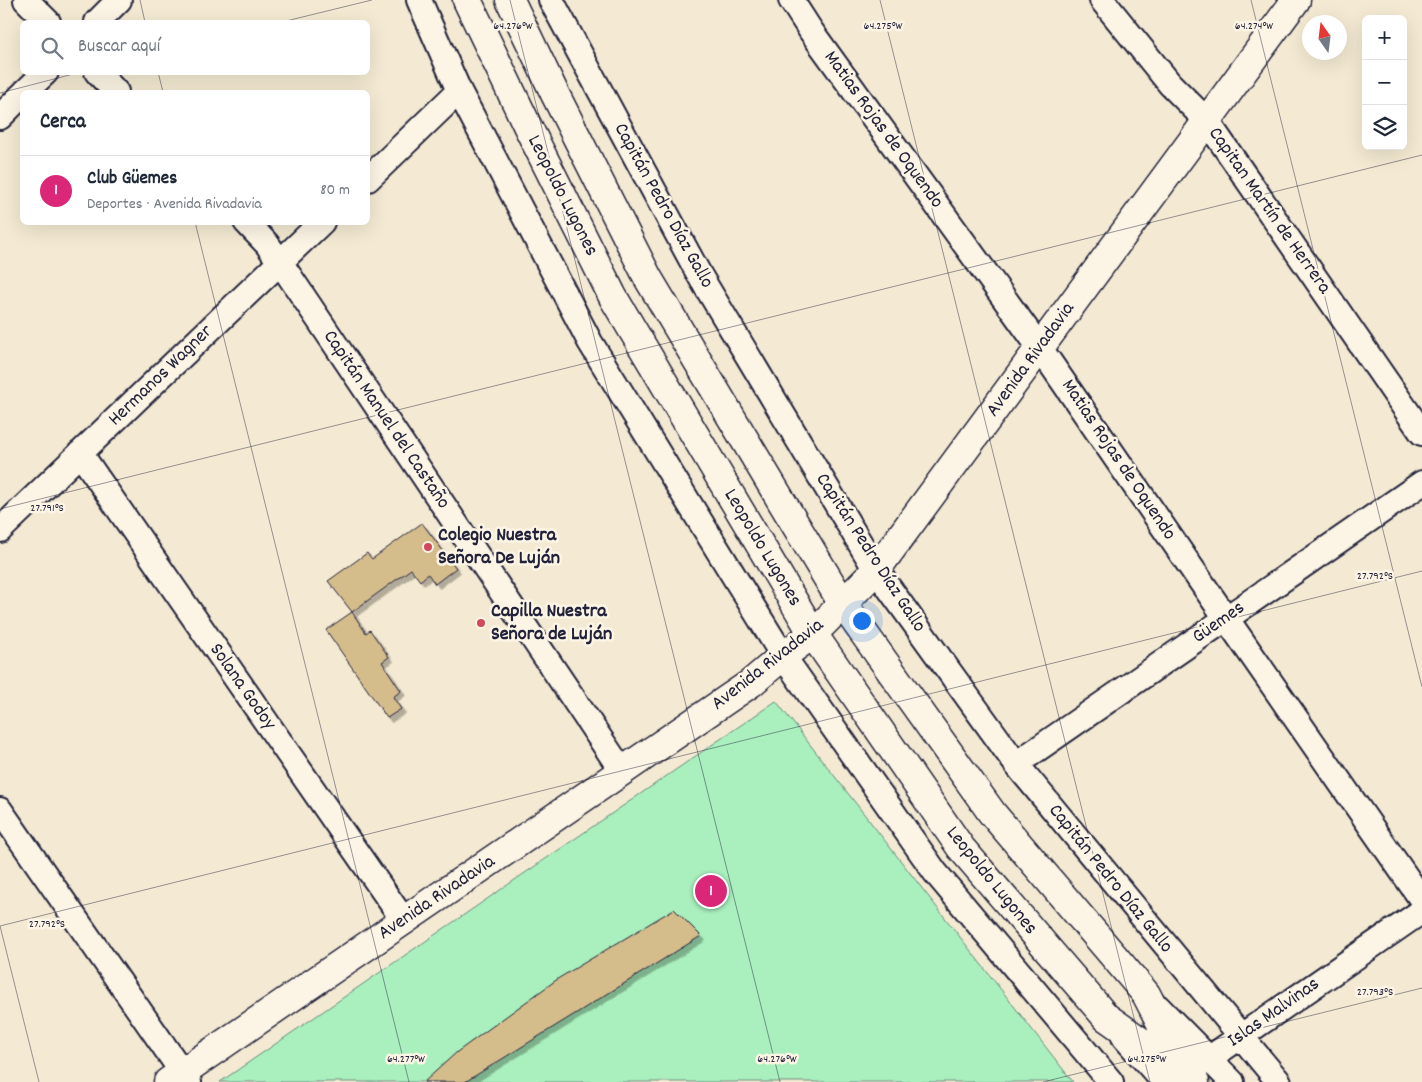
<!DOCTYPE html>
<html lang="es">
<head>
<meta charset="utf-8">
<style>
	:root { --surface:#fff; --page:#f6f6f7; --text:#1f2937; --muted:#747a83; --line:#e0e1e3; --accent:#db2777 }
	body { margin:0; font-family:Dekko,sans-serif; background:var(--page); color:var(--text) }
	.controls { position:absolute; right:15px; top:15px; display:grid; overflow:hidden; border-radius:8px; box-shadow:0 5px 20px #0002 }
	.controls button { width:45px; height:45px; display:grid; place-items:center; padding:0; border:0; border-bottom:1px solid var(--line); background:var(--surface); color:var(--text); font:25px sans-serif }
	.compass { position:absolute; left:1302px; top:15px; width:45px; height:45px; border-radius:50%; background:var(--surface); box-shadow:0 5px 20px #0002; rotate:346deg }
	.you { position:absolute; left:861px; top:620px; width:18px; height:18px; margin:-12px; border:4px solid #fff; border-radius:50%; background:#1a73e8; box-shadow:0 0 0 8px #1a73e833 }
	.badge { display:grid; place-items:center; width:32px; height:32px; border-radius:50%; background:var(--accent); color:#fff; font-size:16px; font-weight:700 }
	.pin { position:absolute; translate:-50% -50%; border:2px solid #fff; box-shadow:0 1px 5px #0006 }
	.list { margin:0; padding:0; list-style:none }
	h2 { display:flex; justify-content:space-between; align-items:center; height:65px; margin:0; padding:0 20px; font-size:21px }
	h2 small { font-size:16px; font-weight:400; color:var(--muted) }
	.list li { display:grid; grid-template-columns:32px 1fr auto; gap:15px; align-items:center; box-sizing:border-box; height:70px; padding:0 20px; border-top:1px solid var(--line) }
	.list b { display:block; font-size:19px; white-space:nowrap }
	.list p { margin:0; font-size:16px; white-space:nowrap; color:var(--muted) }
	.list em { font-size:16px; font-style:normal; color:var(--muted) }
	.icon { flex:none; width:28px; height:28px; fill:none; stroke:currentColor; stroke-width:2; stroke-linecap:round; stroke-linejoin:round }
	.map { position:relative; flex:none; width:1422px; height:1082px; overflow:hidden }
	.search { position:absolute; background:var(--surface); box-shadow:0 5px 20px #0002; left:20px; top:20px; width:350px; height:55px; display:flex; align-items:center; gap:12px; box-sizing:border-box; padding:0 18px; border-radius:8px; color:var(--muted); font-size:19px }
	.panel { position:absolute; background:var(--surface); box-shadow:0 5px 20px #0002; left:20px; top:90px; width:350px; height:135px; border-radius:8px }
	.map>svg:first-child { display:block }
</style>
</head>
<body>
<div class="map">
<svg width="1422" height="1082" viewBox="0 0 1422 1082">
	<defs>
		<filter id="shadow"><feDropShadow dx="4.5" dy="4.5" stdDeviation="0" flood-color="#0004"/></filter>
	</defs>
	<rect width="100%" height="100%" fill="#f4ead3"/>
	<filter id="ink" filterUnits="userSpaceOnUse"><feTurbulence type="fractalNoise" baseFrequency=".02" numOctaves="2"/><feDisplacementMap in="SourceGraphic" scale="10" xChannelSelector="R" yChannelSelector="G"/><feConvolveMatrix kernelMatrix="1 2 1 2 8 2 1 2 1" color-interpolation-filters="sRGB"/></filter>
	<g filter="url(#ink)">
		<!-- green -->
		<path fill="#a9f0be" stroke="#66897c" d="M 776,701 L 1073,1082 L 220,1082 Z"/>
		<!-- building -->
		<path fill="#d4bc8b" stroke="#22223b" filter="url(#shadow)" d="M 422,523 L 456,568 L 435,584 L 428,574 L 420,581 L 411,569 L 352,612 L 328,581 L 367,553 L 372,559 Z
			M 352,612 L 366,633 L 370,630 L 389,657 L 382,662 L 401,691 L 393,697 L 401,709 L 387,718 L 326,630 Z
			M 674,909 L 701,936 L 465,1082 L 424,1082 L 457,1052 L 559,978 Z"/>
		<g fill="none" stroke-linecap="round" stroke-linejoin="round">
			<defs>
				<path id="street" d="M 26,0 L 48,22
					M 419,0 L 459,91 L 590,342 L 783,656 L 935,872 L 1111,1082
					M 551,0 L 700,276 L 876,570 L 1016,764 L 1279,1082
					M 791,0 L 811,31 L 1040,348 L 1226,618 L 1422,900
					M 1102,0 L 1170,84 L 1207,121 L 1422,433
					M 97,22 L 119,0
					M 97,72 L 116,92
					M 25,92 L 46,72
					M 0,117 L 22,95
					M 368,179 L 459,91
					M 246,222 L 267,244 L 280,262 L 622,771
					M 80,453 L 404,921
					M 0,530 L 322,222
					M 1016,764 L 1422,483
					M 0,810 L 189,1082
					M 1158,1007 L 1232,1082
					M 1124,1037 L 1164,1082
					M 1175,1082 L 1422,911"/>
				<path id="secondary" d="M 467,0 L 527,125 L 613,297 L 813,634 L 961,848 L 1106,1017 L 1187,1074 L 1195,1082
					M 510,0 L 555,94 L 648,278 L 843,604 L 992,813 L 1146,994 L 1185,1070
					M 168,1082 L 751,683 L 783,656 L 813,634 L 876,570 L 1296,0"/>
			</defs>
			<!-- street casing -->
			<use href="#street" stroke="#22223b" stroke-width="28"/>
			<!-- secondary casing -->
			<use href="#secondary" stroke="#22223b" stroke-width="31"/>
			<!-- street -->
			<use href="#street" stroke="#fcf5e5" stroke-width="24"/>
			<!-- secondary -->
			<use href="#secondary" stroke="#fcf5e5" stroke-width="28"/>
		</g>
	</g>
	<!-- ticks -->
	<path fill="none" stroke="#22223b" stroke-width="1" stroke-opacity="0.45" d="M 140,0 L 145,22M 510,0 L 780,1082M 880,0 L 1150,1082M 1251,0 L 1422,687M 282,22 L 372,0M 158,72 L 163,92M 0,93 L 81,72M 195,222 L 409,1082M 0,509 L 1422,155M 0,926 L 39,1082M 0,926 L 1422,571M 1043,1082 L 1422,988"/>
	<!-- markers -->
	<g fill="#d1495b" stroke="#fcf5e5" stroke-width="2">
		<circle cx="428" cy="547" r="5"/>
		<circle cx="481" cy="623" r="5"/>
	</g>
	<g text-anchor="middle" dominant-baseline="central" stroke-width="5" stroke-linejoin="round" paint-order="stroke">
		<!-- street labels -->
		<g font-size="20" fill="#22223b" stroke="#fcf5e5">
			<text transform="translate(883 130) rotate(54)">Matias Rojas de Oquendo</text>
			<text transform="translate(562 196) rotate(63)">Leopoldo Lugones</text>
			<text transform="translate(663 206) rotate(61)">Capitán Pedro Díaz Gallo</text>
			<text transform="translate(1269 211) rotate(55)">Capitan Martín de Herrera</text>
			<text transform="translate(1031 360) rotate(-54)">Avenida Rivadavia</text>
			<text transform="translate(161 376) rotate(-44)">Hermanos Wagner</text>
			<text transform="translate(386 420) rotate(56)">Capitán Manuel del Castaño</text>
			<text transform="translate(1118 460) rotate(56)">Matias Rojas de Oquendo</text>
			<text transform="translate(762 548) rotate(59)">Leopoldo Lugones</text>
			<text transform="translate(870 553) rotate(57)">Capitán Pedro Díaz Gallo</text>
			<text transform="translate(1219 623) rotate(-35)">Güemes</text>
			<text transform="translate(768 665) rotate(-38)">Avenida Rivadavia</text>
			<text transform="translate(242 687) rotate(55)">Solana Godoy</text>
			<text transform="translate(1110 879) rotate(51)">Capitán Pedro Díaz Gallo</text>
			<text transform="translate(991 881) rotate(51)">Leopoldo Lugones</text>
			<text transform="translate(437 898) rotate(-34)">Avenida Rivadavia</text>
			<text transform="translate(1274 1013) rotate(-35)">Islas Malvinas</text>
		</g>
		<!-- poi labels -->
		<g font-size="20" font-weight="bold" fill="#22223b" stroke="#fcf5e5" text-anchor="start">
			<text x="438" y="536">Colegio Nuestra<tspan x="438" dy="23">Señora De Luján</tspan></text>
			<text x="491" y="612">Capilla Nuestra<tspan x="491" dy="23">Señora de Luján</tspan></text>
		</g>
	</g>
	<g font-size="12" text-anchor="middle" fill="#22223b" stroke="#fcf5e5" stroke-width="5" stroke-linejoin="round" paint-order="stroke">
		<text x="513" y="29">64.276°W</text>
		<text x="883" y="29">64.275°W</text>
		<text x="1254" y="29">64.274°W</text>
		<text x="47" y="511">27.791°S</text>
		<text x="1375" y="579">27.792°S</text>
		<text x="47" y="927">27.792°S</text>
		<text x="1375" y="995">27.793°S</text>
		<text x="406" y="1062">64.277°W</text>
		<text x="777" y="1062">64.276°W</text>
		<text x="1147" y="1062">64.275°W</text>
	</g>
</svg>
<div class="controls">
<button>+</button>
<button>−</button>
<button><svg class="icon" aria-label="layers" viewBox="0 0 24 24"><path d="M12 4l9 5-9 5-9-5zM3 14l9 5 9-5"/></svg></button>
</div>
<svg class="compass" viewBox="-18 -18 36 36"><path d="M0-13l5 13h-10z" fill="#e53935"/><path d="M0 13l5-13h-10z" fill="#747a83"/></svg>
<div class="you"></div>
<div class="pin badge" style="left:711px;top:891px">1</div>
<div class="search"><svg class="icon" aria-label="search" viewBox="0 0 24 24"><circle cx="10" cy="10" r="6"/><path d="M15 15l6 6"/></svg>Buscar aquí</div>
<section class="panel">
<h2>Cerca<small></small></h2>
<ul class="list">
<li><span class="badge">1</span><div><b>Club Güemes</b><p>Deportes · Avenida Rivadavia</p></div><em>80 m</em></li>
</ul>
</section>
</div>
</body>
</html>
